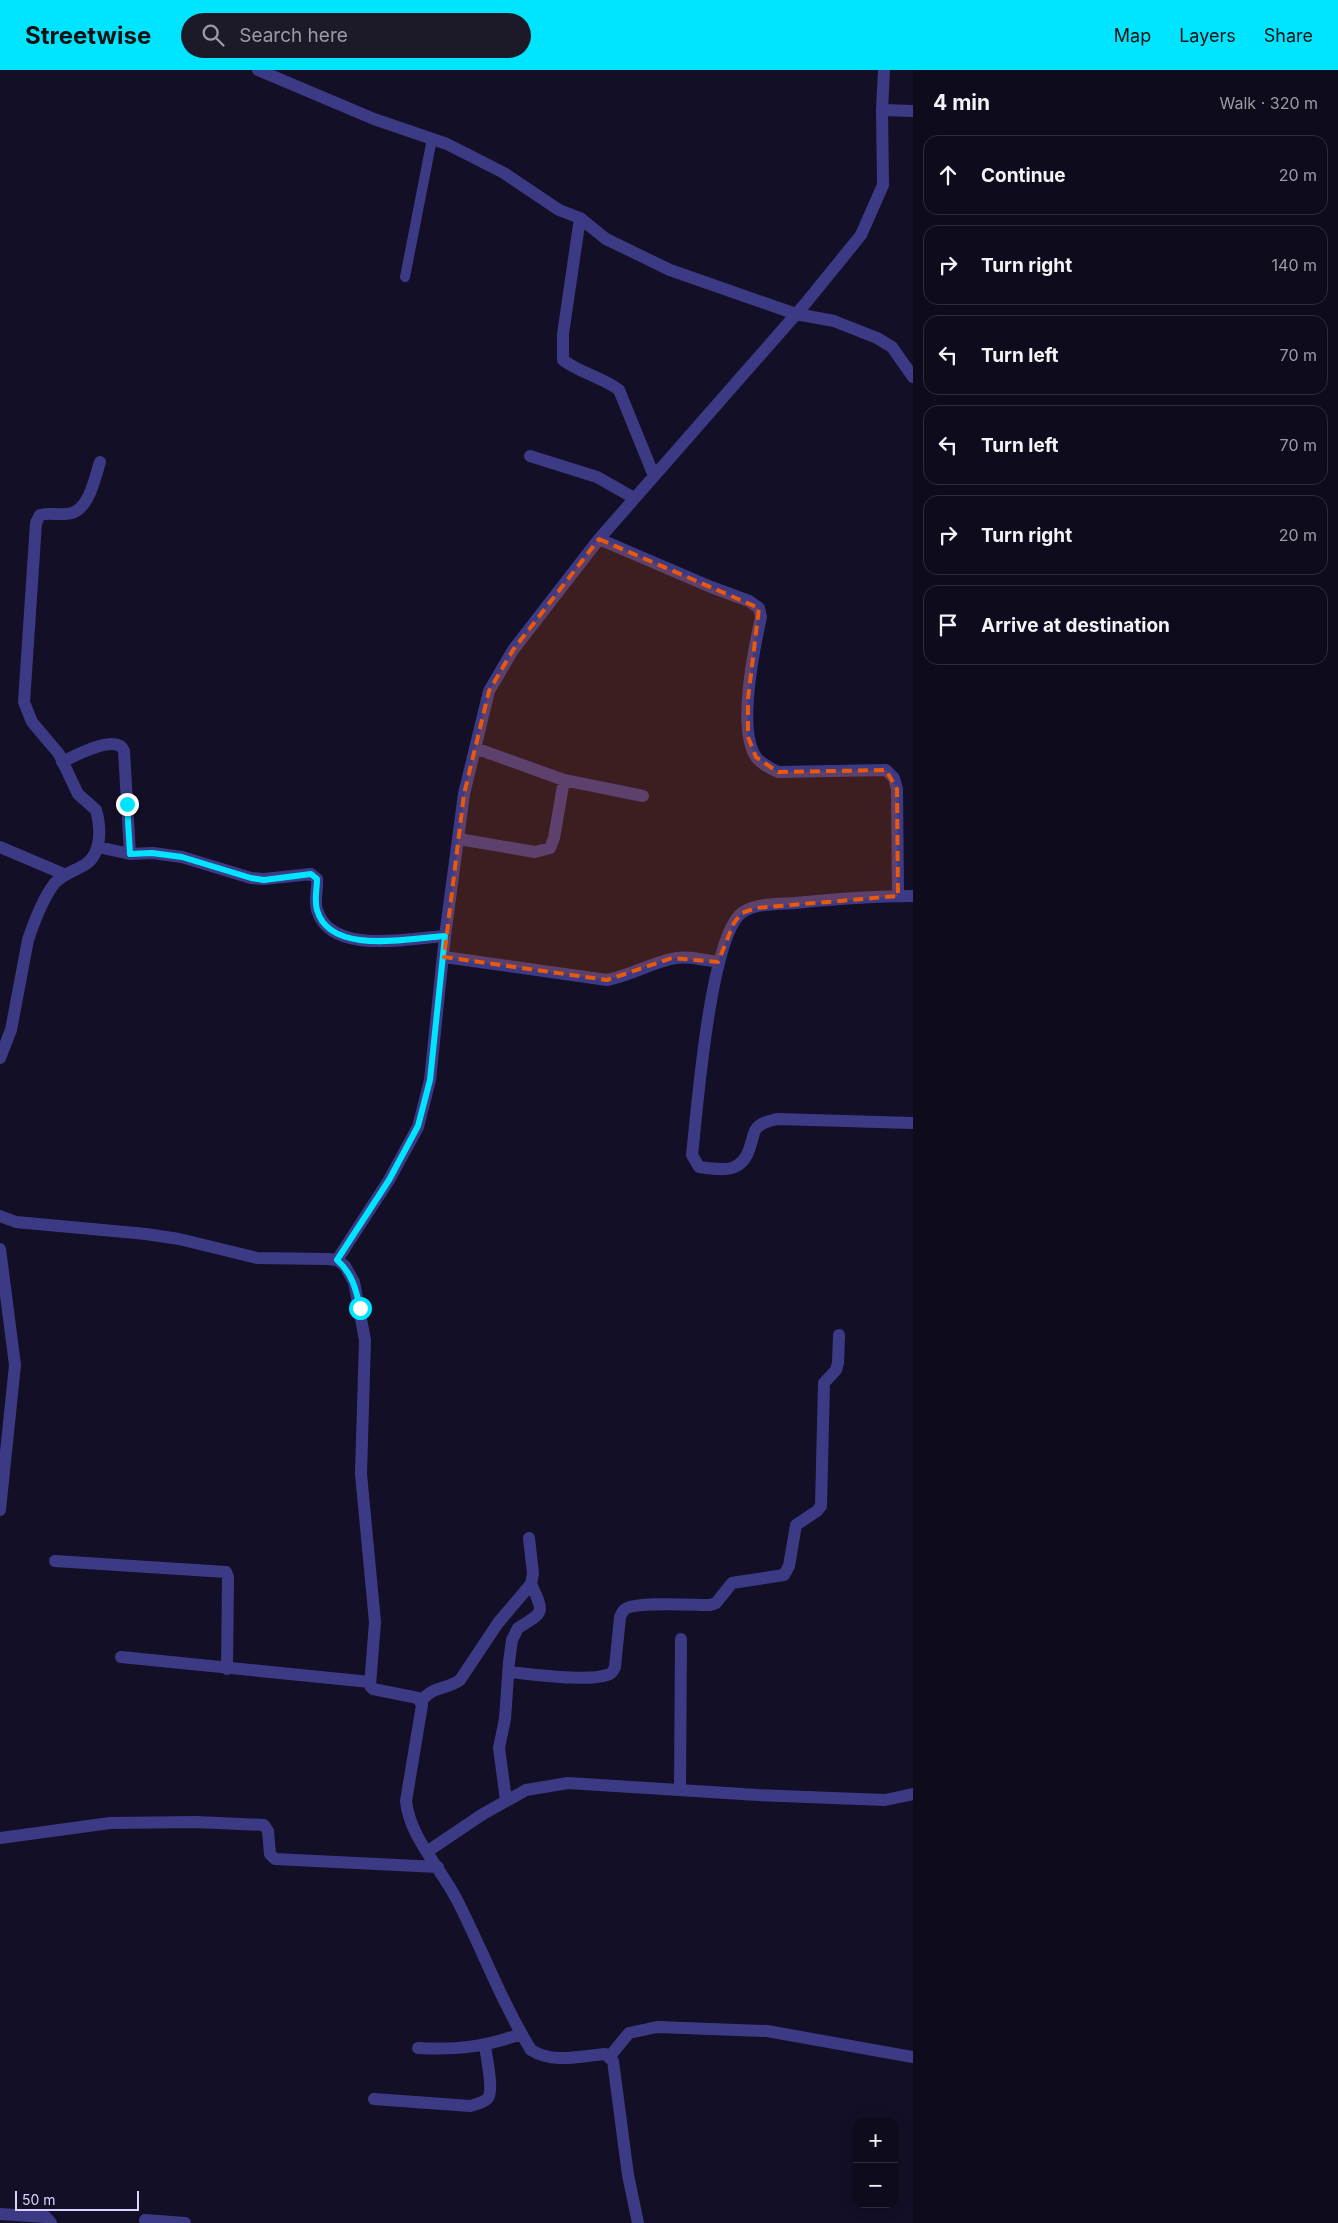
<!DOCTYPE html>
<html lang="en">
<head>
<meta charset="utf-8">
<style>
	:root { --surface:#0e0b1c; --page:#1c1929; --text:#f1f3f6; --muted:#9b9ba3; --line:#2e2b3b; --accent:#00e5ff }
	body { margin:0; font-family:Inter,sans-serif; background:var(--page); color:var(--text) }
	.controls { position:absolute; right:15px; bottom:15px; display:grid; overflow:hidden; border-radius:10px; box-shadow:0 2px 12px #0003 }
	.controls button { width:45px; height:45px; display:grid; place-items:center; padding:0; border:0; border-bottom:1px solid var(--line); background:var(--surface); color:var(--text); font:25px sans-serif }
	.scale { position:absolute; left:15px; bottom:12px; width:124px; box-sizing:border-box; padding-left:5px; border:2px solid #d9d4ff; border-top:0; font-size:14px; line-height:18px; white-space:nowrap; color:#d9d4ff; -webkit-text-stroke:4px #130f26; paint-order:stroke }
	.stop { position:absolute; width:15px; height:15px; margin:-11px; border:4px solid #00e5ff; border-radius:50%; background:#fff }
	.stop.end { background:#00e5ff; border-color:#fff; box-shadow:0 1px 5px #0008 }
	.list { margin:0; padding:0; list-style:none }
	h2 { display:flex; justify-content:space-between; align-items:center; height:65px; margin:0; padding:0 20px; font-size:21px }
	h2 small { font-size:16px; font-weight:400; color:var(--muted) }
	.list li { display:grid; grid-template-columns:32px 1fr auto; gap:15px; align-items:center; box-sizing:border-box; height:80px; margin:0 10px 10px; padding:0 10px; border:1px solid var(--line); border-radius:15px }
	.list b { display:block; font-size:19px; white-space:nowrap }
	.list em { font-size:16px; font-style:normal; color:var(--muted) }
	.icon { flex:none; width:28px; height:28px; fill:none; stroke:currentColor; stroke-width:2; stroke-linecap:round; stroke-linejoin:round }
	.map { position:relative; flex:none; width:913px; height:2153px; overflow:hidden }
	header { display:flex; align-items:center; gap:30px; box-sizing:border-box; height:70px; padding:0 25px; background:var(--accent); color:#111 }
	header strong { font-size:24px }
	nav { display:flex; gap:28px; margin-inline-start:auto; font-size:18px }
	.search { width:350px; height:45px; background:var(--page); display:flex; align-items:center; gap:12px; box-sizing:border-box; padding:0 18px; border-radius:28px; color:var(--muted); font-size:19px }
	main { display:flex }
	aside { flex:1; background:var(--surface) }
	.map>svg:first-child { display:block }
</style>
</head>
<body>
<header>
<strong>Streetwise</strong>
<div class="search"><svg class="icon" aria-label="search" viewBox="0 0 24 24"><circle cx="10" cy="10" r="6"/><path d="M15 15l6 6"/></svg>Search here</div>
<nav><a>Map</a><a>Layers</a><a>Share</a></nav>
</header>
<main>
<div class="map">
<svg width="913" height="2153" viewBox="0 0 913 2153">
	<rect width="100%" height="100%" fill="#130f26"/>
	<g fill="none" stroke-linecap="round" stroke-linejoin="round">
		<!-- service -->
		<path stroke="#3d3a85" stroke-width="10" d="M 405,207 L 432,69"/>
		<!-- minor -->
		<path stroke="#3d3a85" stroke-width="12" d="M 258,0 L 374,49 L 447,74 L 504,103 L 559,140 L 580,148 L 606,169 L 670,200 L 796,244 L 834,251 L 877,268 L 892,277 L 913,307
			M 882,40 L 913,41
			M 580,148 L 563,264 L 563,290 C 580,303 602,307 619,320 L 654,406
			M 530,386 L 597,407 L 634,428
			M 599,469 L 711,517 L 749,531 L 759,538 L 761,547 C 754,579 737,659 756,687 C 761,694 770,698 778,702 L 886,700 L 894,708 L 897,719 L 898,826
			M 475,678 L 564,710 L 643,726
			M 62,692 C 76,685 117,663 124,681 L 130,784
			M 459,769 L 535,782 L 550,778 L 554,768 L 564,710
			M 0,777 L 66,805
			M 98,777 L 130,784 L 153,783 L 182,787 L 251,808 L 264,809 L 311,804 L 317,809 C 318,819 314,830 317,840 C 331,886 409,868 445,866
			M 913,826 C 873,826 835,829 795,833 C 779,834 757,833 743,842 C 710,863 697,1042 692,1085 L 699,1097 C 723,1100 742,1104 750,1077 C 752,1072 753,1063 756,1059 C 761,1052 770,1051 777,1049 L 913,1053
			M 444,887 L 607,910 C 632,905 649,894 671,889 C 686,885 704,890 718,892
			M 0,988 L 11,960 L 28,870 C 34,852 42,830 54,814 C 62,804 75,801 86,794 C 102,783 101,757 96,740 L 78,724 L 59,684 L 32,652 L 24,632 L 36,453 L 40,445 C 50,442 61,446 72,443 C 90,437 95,407 100,392
			M 0,1146 L 16,1152 L 146,1164 L 179,1169 L 257,1188 L 328,1189 L 337,1190 L 345,1196 L 354,1212 L 365,1270 L 361,1404 L 375,1552 L 370,1616 L 373,1619 L 418,1628 L 422,1635 L 406,1731 C 410,1769 442,1799 458,1832 C 483,1881 502,1933 531,1980 C 553,1994 581,1986 605,1984 L 613,1991 L 628,2105 L 638,2153
			M 0,1179 L 15,1295 L 0,1440
			M 337,1190 L 389,1110 L 418,1057 L 430,1010 L 445,866 L 464,724 L 489,621 L 513,580 L 599,469 L 805,234 L 861,165 L 883,115 L 882,40 L 884,0
			M 55,1491 L 226,1502 L 228,1507 L 227,1599
			M 121,1587 L 370,1612
			M 508,1602 C 532,1604 586,1612 607,1605 C 612,1604 613,1601 615,1597 L 620,1547 C 621,1545 622,1542 624,1540 C 633,1531 695,1535 710,1535 L 716,1533 L 732,1513 L 784,1505 L 789,1496 L 796,1455 L 817,1441 L 821,1436 L 824,1313 L 836,1300 L 838,1293 L 839,1265
			M 421,1631 C 436,1614 444,1621 460,1610 L 498,1553 L 531,1514 L 533,1504 L 529,1468
			M 680,1720 L 681,1569
			M 506,1730 L 499,1678 L 505,1649 L 509,1592 L 512,1570 L 518,1558 C 544,1542 545,1544 531,1514
			M 0,1768 L 110,1753 L 196,1752 L 264,1755 L 268,1761 L 270,1784 L 275,1789 L 438,1797
			M 418,1978 C 458,1980 484,1977 521,1964
			M 610,1986 L 629,1963 L 657,1957 L 767,1961 L 913,1987
			M 374,2029 L 470,2036 C 476,2034 484,2033 488,2028 C 494,2019 486,1986 485,1975
			M 0,2144 L 46,2147 L 51,2153
			M 145,2150 L 185,2153"/>
		<!-- tertiary -->
		<path stroke="#3d3a85" stroke-width="12" d="M 428,1781 L 483,1744 L 526,1720 L 568,1713 L 758,1725 L 885,1730 L 913,1724"/>
	</g>
	<g fill="none" stroke-linecap="round" stroke-linejoin="round">
		<!-- route -->
		<path stroke="#00e5ff" stroke-width="6" d="M 127,734 L 130,784 L 152,783 L 182,787 L 251,808 L 264,810 L 311,804 L 317,809 C 317,819 314,830 317,840 C 330,886 409,868 445,866 L 430,1010 L 418,1056 L 389,1110 L 337,1190 C 352,1203 356,1219 360,1238"/>
	</g>
	<!-- marked area -->
	<path fill="#e8590c" fill-opacity="0.2" stroke="#e8590c" stroke-width="4" stroke-dasharray="10 6" stroke-linejoin="round" d="M 599,469 L 759,538 L 748,629 L 748,667 L 756,687 L 778,702 L 886,700 L 897,719 L 898,826 L 756,838 L 742,843 L 734,853 L 718,892 L 672,888 L 607,910 L 444,887 L 464,724 L 489,621 L 513,580 Z"/>
</svg>
<div class="controls">
<button>+</button>
<button>−</button>
</div>
<div class="scale">50 m</div>
<div class="stop" style="left:360px;top:1238px"></div>
<div class="stop end" style="left:127px;top:734px"></div>
</div>
<aside>
<h2>4 min<small>Walk · 320 m</small></h2>
<ul class="list">
<li><svg class="icon" aria-label="ahead" viewBox="0 0 24 24"><path d="M12 20V5M6 11l6-6 6 6"/></svg><div><b>Continue</b></div><em>20 m</em></li>
<li><svg class="icon" aria-label="right" viewBox="0 0 24 24"><path d="M7 20v-9h11M14 6l5 5-5 5"/></svg><div><b>Turn right</b></div><em>140 m</em></li>
<li><svg class="icon" aria-label="left" viewBox="0 0 24 24"><path d="M17 20v-9H6M10 6l-5 5 5 5"/></svg><div><b>Turn left</b></div><em>70 m</em></li>
<li><svg class="icon" aria-label="left" viewBox="0 0 24 24"><path d="M17 20v-9H6M10 6l-5 5 5 5"/></svg><div><b>Turn left</b></div><em>70 m</em></li>
<li><svg class="icon" aria-label="right" viewBox="0 0 24 24"><path d="M7 20v-9h11M14 6l5 5-5 5"/></svg><div><b>Turn right</b></div><em>20 m</em></li>
<li><svg class="icon" aria-label="arrive" viewBox="0 0 24 24"><path d="M6 21V4h12l-3 4 3 4H6"/></svg><div><b>Arrive at destination</b></div></li>
</ul>
</aside>
</main>
</body>
</html>
